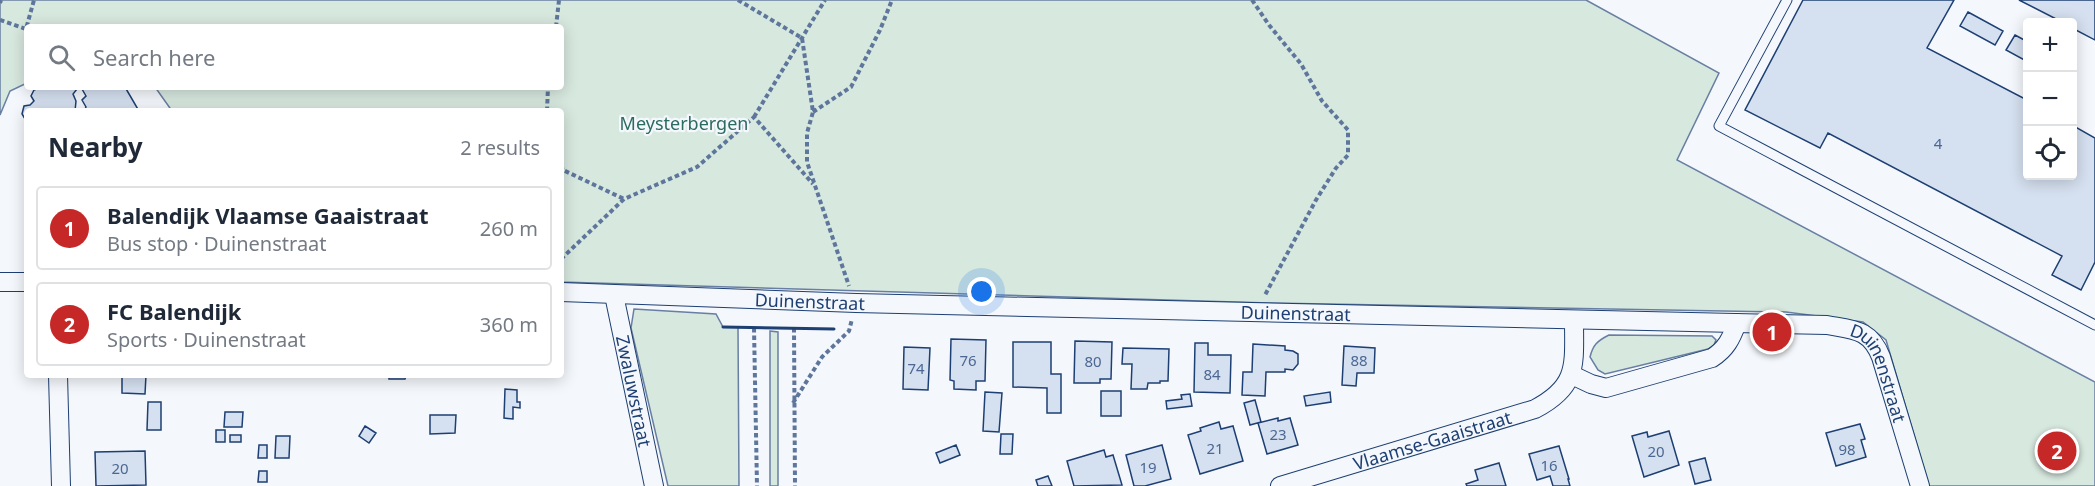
<!DOCTYPE html>
<html lang="en">
<head>
<meta charset="utf-8">
<style>
	:root { --surface:#fff; --page:#f2f2f3; --text:#1f2937; --muted:#747a83; --line:#e0e1e3; --accent:#c62828 }
	body { margin:0; font-family:"Noto Sans",sans-serif; background:var(--page); color:var(--text) }
	.controls { position:absolute; right:18px; top:18px; display:grid; overflow:hidden; border-radius:6px; box-shadow:0 3px 15px #0003 }
	.controls button { width:54px; height:54px; display:grid; place-items:center; padding:0; border:0; border-bottom:2px solid var(--line); background:var(--surface); color:var(--text); font:30px sans-serif }
	.you { position:absolute; left:982px; top:292px; width:21px; height:21px; margin:-15px; border:4px solid #fff; border-radius:50%; background:#1a73e8; box-shadow:0 0 0 9px #1a73e833 }
	.badge { display:grid; place-items:center; width:39px; height:39px; border-radius:50%; background:var(--accent); color:#fff; font-size:20px; font-weight:700 }
	.pin { position:absolute; translate:-50% -50%; border:3px solid #fff; box-shadow:0 2px 6px #0006 }
	.list { margin:0; padding:0; list-style:none }
	h2 { display:flex; justify-content:space-between; align-items:center; height:78px; margin:0; padding:0 24px; font-size:26px }
	h2 small { font-size:20px; font-weight:400; color:var(--muted) }
	.list li { display:grid; grid-template-columns:39px 1fr auto; gap:18px; align-items:center; box-sizing:border-box; height:84px; margin:0 12px 12px; padding:0 12px; border:2px solid var(--line); border-radius:6px }
	.list b { display:block; font-size:22px; white-space:nowrap }
	.list p { margin:0; font-size:20px; white-space:nowrap; color:var(--muted) }
	.list em { font-size:20px; font-style:normal; color:var(--muted) }
	.icon { flex:none; width:33px; height:33px; fill:none; stroke:currentColor; stroke-width:2; stroke-linecap:round; stroke-linejoin:round }
	.map { position:relative; flex:none; width:2095px; height:486px; overflow:hidden }
	.search { position:absolute; background:var(--surface); box-shadow:0 3px 15px #0003; left:24px; top:24px; width:540px; height:66px; display:flex; align-items:center; gap:15px; box-sizing:border-box; padding:0 21px; border-radius:6px; color:var(--muted); font-size:22px }
	.panel { position:absolute; background:var(--surface); box-shadow:0 3px 15px #0003; left:24px; top:108px; width:540px; height:270px; border-radius:6px }
	.map>svg:first-child { display:block }
</style>
</head>
<body>
<div class="map">
<svg width="2095" height="486" viewBox="0 0 2095 486">
	<rect width="100%" height="100%" fill="#f4f7fb"/>
	<!-- green -->
	<path fill="#d7e8df" stroke="#687fa3" stroke-width="1.5" d="M 0,0 L 1586,0 L 1719,73 L 1677,160 L 2095,382 L 2095,486 L 1929,486 L 1886,340 L 1863,322 L 1786,312 L 1269,303 L 561,282 L 561,111 L 172,111 L 155,87 L 561,87 L 561,27 L 27,27 L 27,83 L 10,91 L 0,115 Z
		M 634,309 L 716,314 L 723,327 L 738,327 L 739,486 L 668,486 L 631,328 Z
		M 770,331 L 778,332 L 778,486 L 770,486 Z
		M 1609,335 L 1712,336 L 1716,340 L 1714,345 L 1708,349 L 1605,374 L 1598,370 L 1590,357 C 1593,345 1597,341 1609,335 Z"/>
	<!-- building -->
	<path fill="#d5e0f0" stroke="#1d3f73" stroke-width="1.5" d="M 1803,0 L 1954,0 L 1927,48 L 2025,99 L 2028,94 L 2028,176 L 2072,176 L 2072,125 L 2095,138 L 2095,262 L 2081,290 L 2052,275 L 2062,256 L 1828,133 L 1820,148 L 1745,110 Z
		M 2019,0 L 2095,0 L 2095,40 L 2072,28 L 2072,22 L 2062,22 Z
		M 1968,12 L 2003,31 L 1995,45 L 1960,26 Z
		M 2015,35 L 2028,42 L 2028,62 L 2006,50 Z
		M 42,87 L 75,87 L 77,89 L 73,94 L 76,101 L 75,111 L 27,111 L 27,119 L 25,119 L 22,114 L 24,106 L 30,105 L 34,101 L 31,96 L 34,90 Z
		M 83,87 L 118,87 L 119,89 L 125,87 L 139,111 L 84,111 L 86,107 L 82,100 L 86,96 L 82,89 Z
		M 951,339 L 986,340 L 985,381 L 976,381 L 976,390 L 954,389 L 954,381 L 950,380 Z
		M 1075,341 L 1112,342 L 1111,379 L 1100,379 L 1100,383 L 1074,383 Z
		M 1013,342 L 1051,342 L 1051,374 L 1061,374 L 1061,413 L 1047,413 L 1047,388 L 1013,387 Z
		M 1195,343 L 1208,343 L 1208,355 L 1231,355 L 1230,393 L 1194,392 Z
		M 1253,344 L 1285,346 L 1285,350 L 1293,351 L 1298,354 L 1298,364 L 1293,370 L 1285,369 L 1285,372 L 1266,372 L 1265,396 L 1242,395 L 1243,372 L 1252,372 Z
		M 1344,346 L 1375,348 L 1374,373 L 1357,373 L 1356,386 L 1342,385 Z
		M 904,347 L 930,348 L 928,390 L 903,389 Z
		M 1123,348 L 1169,349 L 1168,381 L 1160,381 L 1160,383 L 1148,383 L 1147,389 L 1131,389 L 1132,364 L 1122,364 Z
		M 122,375 L 146,375 L 145,394 L 122,393 Z
		M 389,375 L 425,375 L 406,375 L 405,379 L 389,379 Z
		M 505,389 L 517,390 L 517,402 L 520,402 L 520,408 L 513,407 L 513,419 L 504,418 Z
		M 1101,391 L 1121,391 L 1121,416 L 1101,416 Z
		M 985,392 L 1002,393 L 999,432 L 983,431 Z
		M 1330,392 L 1331,402 L 1306,406 L 1304,396 Z
		M 1190,394 L 1192,406 L 1167,409 L 1166,401 L 1182,399 L 1181,395 Z
		M 1255,400 L 1261,422 L 1250,425 L 1244,403 Z
		M 148,402 L 161,402 L 161,430 L 147,430 Z
		M 225,412 L 243,412 L 242,427 L 224,427 Z
		M 430,415 L 456,415 L 455,433 L 430,434 Z
		M 1278,418 L 1278,421 L 1290,418 L 1298,445 L 1267,454 L 1258,423 Z
		M 1219,422 L 1221,429 L 1233,426 L 1243,461 L 1200,474 L 1188,435 L 1201,431 L 1200,428 Z
		M 1860,424 L 1865,439 L 1861,440 L 1866,457 L 1836,466 L 1826,433 Z
		M 365,426 L 376,433 L 369,443 L 359,436 Z
		M 216,430 L 225,430 L 225,442 L 216,442 Z
		M 1669,431 L 1679,465 L 1644,477 L 1632,436 L 1647,432 L 1648,437 Z
		M 1001,434 L 1013,434 L 1012,454 L 1000,454 Z
		M 230,435 L 241,435 L 241,442 L 230,442 Z
		M 276,436 L 290,436 L 289,458 L 275,458 Z
		M 259,445 L 267,445 L 267,458 L 258,458 Z
		M 956,445 L 960,455 L 940,463 L 936,453 Z
		M 1162,445 L 1171,479 L 1145,486 L 1134,486 L 1126,455 Z
		M 1559,446 L 1569,479 L 1568,479 L 1570,486 L 1553,486 L 1550,476 L 1537,480 L 1529,454 Z
		M 1104,450 L 1106,457 L 1113,455 L 1122,485 L 1074,486 L 1067,461 Z
		M 145,451 L 146,485 L 96,486 L 95,452 Z
		M 1705,458 L 1711,480 L 1695,484 L 1689,462 Z
		M 1499,463 L 1506,486 L 1467,486 L 1466,484 L 1478,480 L 1475,470 Z
		M 259,471 L 267,471 L 267,482 L 258,482 Z
		M 1048,476 L 1052,486 L 1038,486 L 1036,480 Z"/>
	<g fill="none" stroke-linecap="round" stroke-linejoin="round">
		<defs>
			<path id="lane" d="M 1787,0 L 1719,126 L 2095,325"/>
			<g id="street">
				<path d="M 0,282 L 27,282"/>
				<path id="s1" d="M 561,292 L 856,303 L 1827,325 C 1854,330 1870,329 1881,357 L 1920,486"/>
				<path id="s2" d="M 614,295 L 654,486"/>
				<path d="M 58,375 L 61,486"/>
				<path d="M 1572,375 L 1591,384 L 1606,388 L 1712,358 C 1726,349 1731,339 1737,323"/>
				<path id="s3" d="M 1280,486 L 1535,409 C 1579,386 1574,364 1574,320"/>
			</g>
		</defs>
		<!-- lane casing -->
		<use href="#lane" stroke="#1d3f73" stroke-width="11"/>
		<!-- street casing -->
		<use href="#street" stroke="#1d3f73" stroke-width="20"/>
		<!-- path -->
		<path stroke="#5e769c" stroke-width="4" stroke-dasharray="4.5 3" stroke-linecap="butt" d="M 738,0 L 802,38 L 813,112 L 807,133 L 807,162 L 849,286
			M 1252,0 L 1269,25 L 1301,64 L 1322,101 L 1348,130 L 1348,155 L 1336,168 L 1316,200 L 1265,295
			M 0,3 L 1,0
			M 0,20 L 26,29 L 34,0
			M 556,27 L 559,0
			M 547,111 L 548,87
			M 813,112 L 851,87 L 880,30 L 892,0
			M 754,117 L 825,0
			M 561,165 L 563,170 L 624,199
			M 561,259 L 624,199 L 697,167 L 754,117 L 813,184
			M 754,328 L 757,486
			M 794,328 L 795,486
			M 793,403 L 822,357 L 849,331 L 852,319"/>
		<!-- lane -->
		<use href="#lane" stroke="#f4f7fb" stroke-width="9"/>
		<!-- street -->
		<use href="#street" stroke="#f4f7fb" stroke-width="18"/>
		<!-- wall -->
		<path stroke="#1d3f73" stroke-width="3" d="M 723,327 L 834,329"/>
	</g>
	<g text-anchor="middle" dominant-baseline="central" stroke-width="4.5" stroke-linejoin="round" paint-order="stroke">
		<!-- number labels -->
		<g font-size="15" fill="#4b6792">
			<text x="1938" y="143">4</text>
			<text x="968" y="360">76</text>
			<text x="1359" y="360">88</text>
			<text x="1093" y="361">80</text>
			<text x="916" y="368">74</text>
			<text x="1212" y="374">84</text>
			<text x="1278" y="434">23</text>
			<text x="1215" y="448">21</text>
			<text x="1847" y="449">98</text>
			<text x="1656" y="451">20</text>
			<text x="1549" y="465">16</text>
			<text x="1148" y="467">19</text>
			<text x="120" y="468">20</text>
		</g>
		<!-- park labels -->
		<g font-size="18" fill="#2c6c60" stroke="#f4f7fb">
			<text x="684" y="123">Meysterbergen</text>
		</g>
		<!-- street labels -->
		<g font-size="18" fill="#1d3f73" stroke="#f4f7fb">
			<text stroke="none"><textPath href="#s1" startOffset="249">Duinenstraat</textPath></text>
			<text stroke="none"><textPath href="#s1" startOffset="735">Duinenstraat</textPath></text>
			<text stroke="none"><textPath href="#s1" startOffset="1346">Duinenstraat</textPath></text>
			<text stroke="none"><textPath href="#s2" startOffset="98">Zwaluwstraat</textPath></text>
			<text stroke="none"><textPath href="#s3" startOffset="159">Vlaamse-Gaaistraat</textPath></text>
		</g>
	</g>
</svg>
<div class="controls">
<button>+</button>
<button>−</button>
<button><svg class="icon" aria-label="locate" viewBox="0 0 24 24"><circle cx="12" cy="12" r="6"/><path d="M12 2v4M12 18v4M2 12h4M18 12h4"/></svg></button>
</div>
<div class="you"></div>
<div class="pin badge" style="left:1772px;top:332px">1</div>
<div class="pin badge" style="left:2057px;top:451px">2</div>
<div class="search"><svg class="icon" aria-label="search" viewBox="0 0 24 24"><circle cx="10" cy="10" r="6"/><path d="M15 15l6 6"/></svg>Search here</div>
<section class="panel">
<h2>Nearby<small>2 results</small></h2>
<ul class="list">
<li><span class="badge">1</span><div><b>Balendijk Vlaamse Gaaistraat</b><p>Bus stop · Duinenstraat</p></div><em>260 m</em></li>
<li><span class="badge">2</span><div><b>FC Balendijk</b><p>Sports · Duinenstraat</p></div><em>360 m</em></li>
</ul>
</section>
</div>
</body>
</html>
